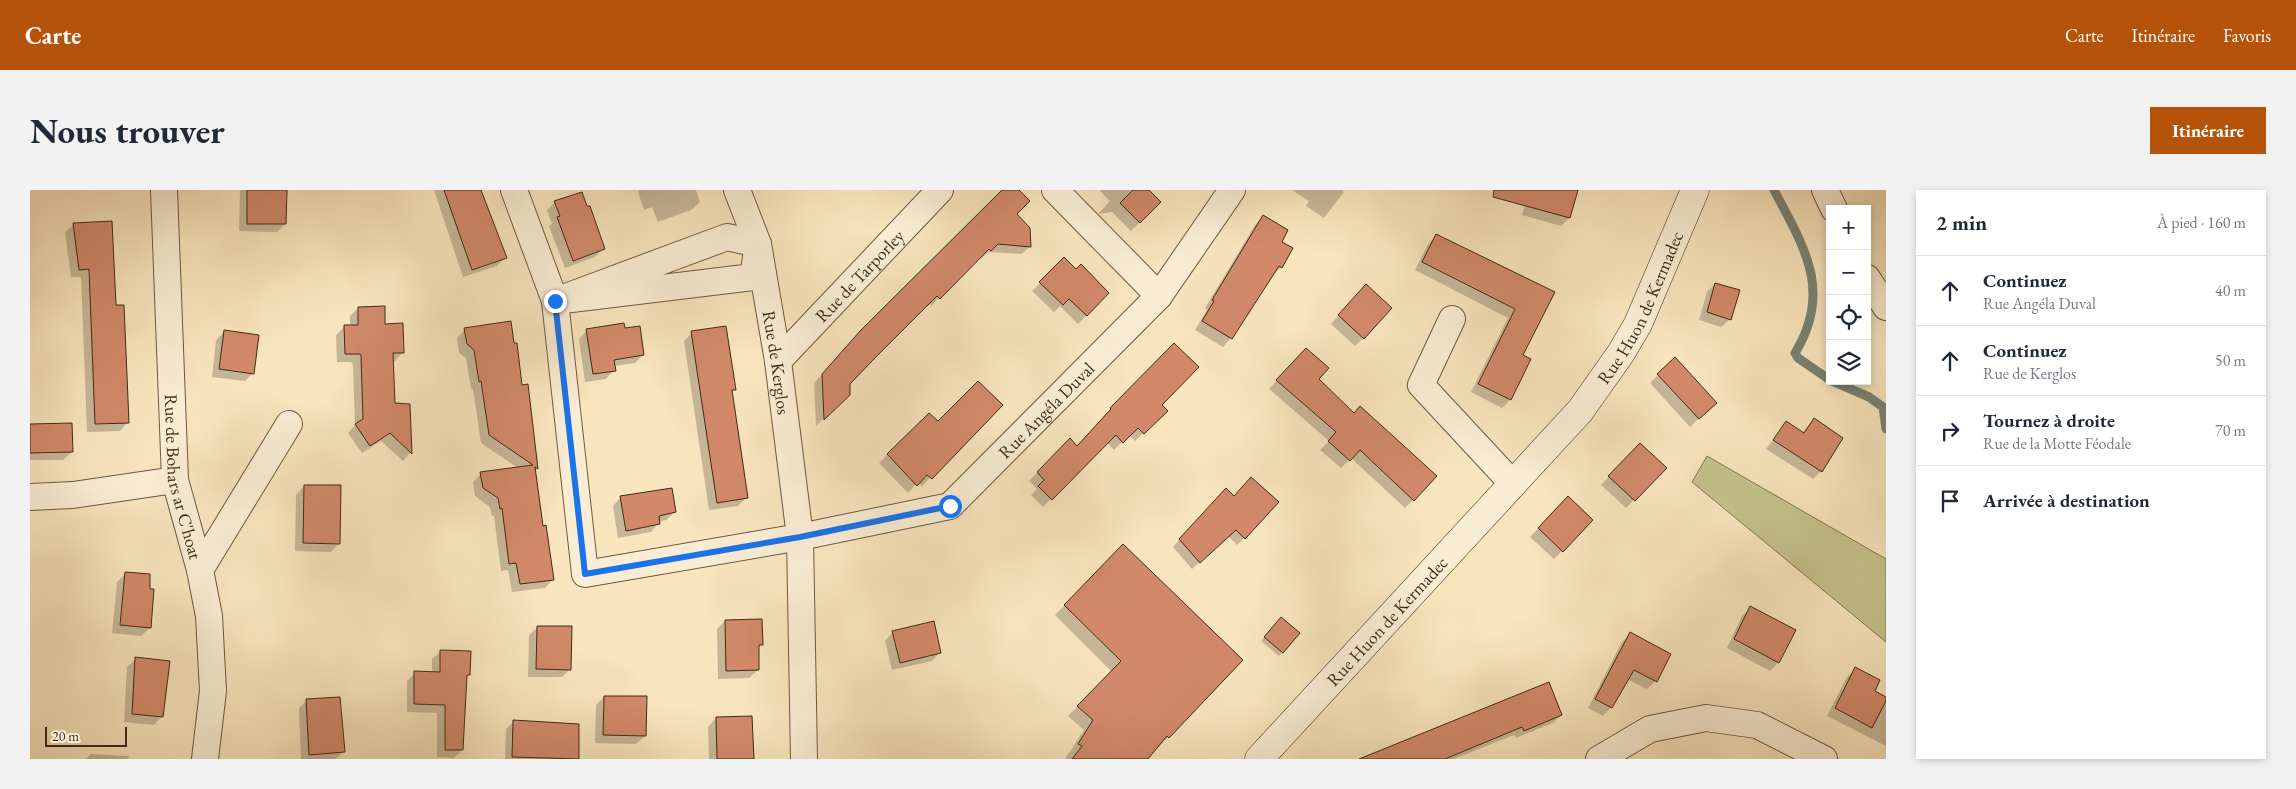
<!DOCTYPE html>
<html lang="fr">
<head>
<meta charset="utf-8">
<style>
	:root { --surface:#fff; --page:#f2f2f3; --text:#1f2937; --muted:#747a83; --line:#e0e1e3; --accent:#b45309 }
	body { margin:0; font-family:"EB Garamond",serif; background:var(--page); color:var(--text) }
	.controls { position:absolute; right:15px; top:15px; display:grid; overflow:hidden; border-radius:0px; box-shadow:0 2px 8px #0003 }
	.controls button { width:45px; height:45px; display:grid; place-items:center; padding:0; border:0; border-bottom:1px solid var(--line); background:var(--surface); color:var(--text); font:25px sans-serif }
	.scale { position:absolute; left:15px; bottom:12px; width:82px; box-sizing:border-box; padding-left:5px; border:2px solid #412a18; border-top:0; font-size:14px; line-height:18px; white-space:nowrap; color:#412a18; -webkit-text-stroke:4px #faedd4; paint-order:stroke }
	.stop { position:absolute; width:15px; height:15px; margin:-11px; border:4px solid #1a73e8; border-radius:50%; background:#fff }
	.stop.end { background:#1a73e8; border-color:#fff; box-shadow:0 1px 5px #0008 }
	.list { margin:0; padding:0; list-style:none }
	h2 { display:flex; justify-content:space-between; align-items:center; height:65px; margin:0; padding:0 20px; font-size:21px }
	h2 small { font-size:16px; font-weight:400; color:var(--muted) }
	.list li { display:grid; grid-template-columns:32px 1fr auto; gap:15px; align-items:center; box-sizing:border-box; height:70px; padding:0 20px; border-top:1px solid var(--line) }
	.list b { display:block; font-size:19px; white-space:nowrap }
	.list p { margin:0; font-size:16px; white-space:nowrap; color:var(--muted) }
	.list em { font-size:16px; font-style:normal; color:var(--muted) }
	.icon { flex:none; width:28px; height:28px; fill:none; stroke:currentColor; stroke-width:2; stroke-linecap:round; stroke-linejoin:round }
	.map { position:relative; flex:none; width:1856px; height:569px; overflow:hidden; border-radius:0px }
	header { display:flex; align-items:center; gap:30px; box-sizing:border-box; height:70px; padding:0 25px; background:var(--accent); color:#fff }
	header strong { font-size:24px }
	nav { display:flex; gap:28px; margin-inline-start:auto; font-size:18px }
	.intro { display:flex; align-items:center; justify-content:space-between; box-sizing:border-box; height:120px; padding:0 30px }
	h1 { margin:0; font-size:35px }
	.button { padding:12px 22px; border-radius:0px; background:var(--accent); color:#fff; font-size:18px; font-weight:700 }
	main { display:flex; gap:30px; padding:0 30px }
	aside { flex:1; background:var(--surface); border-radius:0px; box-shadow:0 2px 8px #0003 }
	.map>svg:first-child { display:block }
</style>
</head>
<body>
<header>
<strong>Carte</strong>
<nav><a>Carte</a><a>Itinéraire</a><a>Favoris</a></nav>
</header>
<div class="intro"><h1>Nous trouver</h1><a class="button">Itinéraire</a></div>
<main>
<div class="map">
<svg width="1856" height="569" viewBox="0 0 1856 569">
	<rect width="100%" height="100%" fill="#f8e4bd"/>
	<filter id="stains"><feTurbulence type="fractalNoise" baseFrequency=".004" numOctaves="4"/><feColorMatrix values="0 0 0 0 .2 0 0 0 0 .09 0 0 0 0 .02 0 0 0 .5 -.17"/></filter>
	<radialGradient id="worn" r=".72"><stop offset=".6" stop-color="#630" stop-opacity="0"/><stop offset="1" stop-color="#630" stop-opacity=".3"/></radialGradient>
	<!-- green -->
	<path fill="#c5c28c" stroke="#837652" d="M 1677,266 L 1856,369 L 1856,452 L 1662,292 Z"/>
	<!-- shadow -->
	<path fill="#0003" d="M 210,0 L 256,0 L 255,34 L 247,42 L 209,41 Z
		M 404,0 L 450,0 L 475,68 L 467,76 L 433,87 Z
		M 609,0 L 666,0 L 670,12 L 661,20 L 628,32 L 622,17 L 614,20 L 608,2 Z
		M 974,0 L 988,0 L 985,24 L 1000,56 L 992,64 L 958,62 L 952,68 L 950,66 L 901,116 L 898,113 L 819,194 L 818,205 L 786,236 L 784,193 L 823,150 Z
		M 1071,0 L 1117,0 L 1130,12 L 1101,41 L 1082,22 L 1068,24 L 1080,11 L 1070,1 Z
		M 1262,0 L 1312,0 L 1314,2 L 1294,28 L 1276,16 L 1279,11 Z
		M 1499,0 L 1547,0 L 1539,28 L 1531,36 L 1492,25 Z
		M 525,12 L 557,18 L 573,59 L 565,67 L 535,78 L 519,36 L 522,34 L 517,20 Z
		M 1233,26 L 1250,52 L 1251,77 L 1243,85 L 1201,148 L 1193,157 L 1165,140 L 1177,120 L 1175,118 L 1225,35 Z
		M 44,34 L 84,117 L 98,232 L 90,241 L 57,242 L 51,87 L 41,87 L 35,42 Z
		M 1406,46 L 1523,102 L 1491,166 L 1500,170 L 1480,210 L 1472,218 L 1441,202 L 1478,128 L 1385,80 L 1398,54 Z
		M 1034,69 L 1046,81 L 1078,103 L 1048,134 L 1030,116 L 1024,122 L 1002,101 Z
		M 1685,94 L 1700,129 L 1691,137 L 1669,130 L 1677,102 Z
		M 1328,104 L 1333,148 L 1325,156 L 1301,134 Z
		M 328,118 L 354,136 L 373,162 L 365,171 L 362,171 L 364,214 L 379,215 L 380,263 L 373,271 L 351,251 L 332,263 L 318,243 L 325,235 L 323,175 L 321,172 L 307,172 L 306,145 L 314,137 L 320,136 L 320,126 Z
		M 435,139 L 491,196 L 497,195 L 507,279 L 504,281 L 512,337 L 523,389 L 515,398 L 482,402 L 478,380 L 471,381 L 464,326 L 462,326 L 460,317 L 445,306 L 443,292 L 451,284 L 488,278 L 451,253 L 443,199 L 441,199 L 436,168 L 429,163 L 427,148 Z
		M 557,140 L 613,165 L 605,173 L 584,176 L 584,180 L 576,189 L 555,192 L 549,149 Z
		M 195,141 L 223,183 L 215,191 L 182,187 L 186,150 Z
		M 662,143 L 704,199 L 701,202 L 717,307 L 708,316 L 679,320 L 654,151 Z
		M 1144,155 L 1130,215 L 1136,221 L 1105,251 L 1099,245 L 1084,260 L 1077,253 L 1013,317 L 1001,305 L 1007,299 L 999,291 L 1040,250 L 1046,257 L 1074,228 L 1073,227 Z
		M 1268,168 L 1288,189 L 1383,310 L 1375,318 L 1321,268 L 1311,278 L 1290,260 L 1299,251 L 1239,199 Z
		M 1645,168 L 1685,213 L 1660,237 L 1620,193 Z
		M 971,215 L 892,296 L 888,292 L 878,303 L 849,273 L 899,224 L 908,233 Z
		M 1784,230 L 1791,281 L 1783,289 L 1736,259 L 1756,233 L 1772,243 Z
		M 0,235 L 42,262 L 33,270 L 0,270 Z
		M 1610,255 L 1635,278 L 1596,318 L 1571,295 Z
		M 274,296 L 309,353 L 301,362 L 265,361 L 266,305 Z
		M 591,307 L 645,322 L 636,330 L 629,332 L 621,342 L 588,348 L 583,316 Z
		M 1189,307 L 1214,348 L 1207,355 L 1198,346 L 1162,379 L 1143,357 Z
		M 1530,316 L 1532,361 L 1524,369 L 1500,347 Z
		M 1093,356 L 1138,547 L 1116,569 L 1035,569 L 1054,540 L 1038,526 L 1082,482 L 1025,425 Z
		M 96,383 L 120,438 L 111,446 L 82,443 L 87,392 Z
		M 1721,418 L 1748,473 L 1740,481 L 1697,458 L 1712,426 Z
		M 695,431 L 731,454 L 728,458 L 728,480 L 719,488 L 688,489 L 687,439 Z
		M 1247,432 L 1252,462 L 1249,466 L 1231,451 Z
		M 508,437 L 540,479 L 532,487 L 498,487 L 499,445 Z
		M 863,442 L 910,462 L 902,471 L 862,480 L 855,451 Z
		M 1601,443 L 1626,491 L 1617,499 L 1597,489 L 1581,517 L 1573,526 L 1558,518 L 1592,452 Z
		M 411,461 L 439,484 L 436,487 L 432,560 L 424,568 L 407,567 L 407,523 L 377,522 L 377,491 L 385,483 L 402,483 L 402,469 Z
		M 106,469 L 132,526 L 124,535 L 94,532 L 97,477 Z
		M 1826,479 L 1843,502 L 1856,508 L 1856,556 L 1797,526 L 1817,487 Z
		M 574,507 L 615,546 L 606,554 L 565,553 L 566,515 Z
		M 277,510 L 314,561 L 306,569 L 271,569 L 269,518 Z
		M 1531,525 L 1523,533 L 1486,548 L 1484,545 L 1424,569 L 1351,569 L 1350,566 Z
		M 721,527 L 723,569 L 679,569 L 678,537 L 686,528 Z
		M 484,531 L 548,569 L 475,569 L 476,539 Z
		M 61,564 L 99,566 L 98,569 L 56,569 Z"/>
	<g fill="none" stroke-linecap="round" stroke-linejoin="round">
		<!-- stream -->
		<path stroke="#788374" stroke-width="9" d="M 1744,0 C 1774,57 1803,101 1765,163 L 1768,168 L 1800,190
			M 1802,191 L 1839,207 L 1853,217 L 1856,239"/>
	</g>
	<!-- building -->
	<path fill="#d1896a" stroke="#412a18" d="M 217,0 L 257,0 L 256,34 L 217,34 Z
		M 414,0 L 451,0 L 477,68 L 442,80 Z
		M 972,0 L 989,0 L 1000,11 L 987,24 L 1000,38 L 1001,57 L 968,54 L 961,61 L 959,59 L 910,109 L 907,106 L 845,168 L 820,194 L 820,205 L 794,230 L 792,184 L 831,140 Z
		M 1103,0 L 1119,0 L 1131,12 L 1110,33 L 1090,13 Z
		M 1464,0 L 1548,0 L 1540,28 L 1463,7 Z
		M 552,2 L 557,16 L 560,16 L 575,59 L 543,71 L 527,27 L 530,26 L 524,11 Z
		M 1233,25 L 1258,40 L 1252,52 L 1263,58 L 1252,78 L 1249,76 L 1202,149 L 1172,131 L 1184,111 L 1182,110 Z
		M 82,31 L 86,115 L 94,115 L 99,233 L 65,234 L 59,79 L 49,80 L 43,33 Z
		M 1406,44 L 1525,102 L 1493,165 L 1501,169 L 1481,210 L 1448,194 L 1485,119 L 1392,72 Z
		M 1034,67 L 1046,79 L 1051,74 L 1079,103 L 1057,126 L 1039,109 L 1033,115 L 1009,92 Z
		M 1685,93 L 1710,100 L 1701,130 L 1677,122 Z
		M 1336,94 L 1362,118 L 1334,149 L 1308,125 Z
		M 355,116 L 355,134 L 373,133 L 374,163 L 363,163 L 365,213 L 380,214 L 382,264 L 360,243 L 340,256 L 325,234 L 333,229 L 331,166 L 330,164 L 315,164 L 314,135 L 328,135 L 328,117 Z
		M 481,131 L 484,153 L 487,153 L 492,195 L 498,194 L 508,279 L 505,277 L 513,336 L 516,335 L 524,390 L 490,394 L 486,373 L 479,374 L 472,318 L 470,319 L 468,308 L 453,298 L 450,282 L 503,275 L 459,245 L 451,191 L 449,192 L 444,160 L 437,154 L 434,138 Z
		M 594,133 L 595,138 L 610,136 L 614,165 L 584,170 L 586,181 L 563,184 L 556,139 Z
		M 696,136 L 706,200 L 702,200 L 718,308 L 687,313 L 661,141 Z
		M 194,140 L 229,145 L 224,184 L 189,179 Z
		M 1144,153 L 1169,177 L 1132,215 L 1138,221 L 1114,244 L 1108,238 L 1093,253 L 1086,245 L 1022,310 L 1008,296 L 1014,290 L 1007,282 L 1040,248 L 1047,256 L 1081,219 L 1080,218 Z
		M 1276,158 L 1299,178 L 1289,189 L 1324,223 L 1330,216 L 1407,286 L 1384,311 L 1330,260 L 1320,271 L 1298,251 L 1306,242 L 1246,190 Z
		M 1645,167 L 1687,213 L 1669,229 L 1627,184 Z
		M 948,191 L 973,215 L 902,289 L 897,285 L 887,296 L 857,264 L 899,223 L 908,231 Z
		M 1784,228 L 1813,248 L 1792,282 L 1743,250 L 1756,231 L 1774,243 Z
		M 42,233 L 43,262 L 0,263 L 0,234 Z
		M 1610,253 L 1637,278 L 1605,311 L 1578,286 Z
		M 1221,287 L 1249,312 L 1215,349 L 1206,340 L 1170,373 L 1149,349 L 1196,298 L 1204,306 Z
		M 274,295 L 311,295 L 310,354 L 273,353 Z
		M 642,298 L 646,322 L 629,326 L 630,334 L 596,341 L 590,306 Z
		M 1538,306 L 1563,330 L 1533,362 L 1508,338 Z
		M 1093,354 L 1213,470 L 1139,548 L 1137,546 L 1118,569 L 1042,569 L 1052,556 L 1048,554 L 1063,530 L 1047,516 L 1091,471 L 1034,415 Z
		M 95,382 L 120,384 L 120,399 L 124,399 L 121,438 L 90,435 Z
		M 1720,416 L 1766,440 L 1749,473 L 1704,449 Z
		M 1251,427 L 1270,443 L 1253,463 L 1234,447 Z
		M 732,429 L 733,455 L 729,455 L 729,480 L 696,481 L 695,430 Z
		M 904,431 L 911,463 L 870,473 L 862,441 Z
		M 507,436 L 542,436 L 541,480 L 506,479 Z
		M 1600,442 L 1641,464 L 1627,492 L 1604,480 L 1582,518 L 1565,509 Z
		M 410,460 L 441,461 L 440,485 L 437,485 L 433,560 L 415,560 L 415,515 L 384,514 L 384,481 L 410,482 Z
		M 105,467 L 140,471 L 133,527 L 102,524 Z
		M 1825,477 L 1850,490 L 1845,501 L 1856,507 L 1856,511 L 1842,538 L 1805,518 Z
		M 1519,492 L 1532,525 L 1494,541 L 1492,537 L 1415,569 L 1329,569 Z
		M 574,506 L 617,506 L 616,546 L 573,545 Z
		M 310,507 L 315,562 L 279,565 L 276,509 Z
		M 722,526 L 724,569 L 687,569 L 686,527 Z
		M 483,530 L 549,534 L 549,569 L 482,567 Z"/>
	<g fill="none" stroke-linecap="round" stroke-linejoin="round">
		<defs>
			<g id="street">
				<path id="s1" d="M 134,0 L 145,290 L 170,380 L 179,426 L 183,501 L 175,569"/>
				<path id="s2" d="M 484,0 L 525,111 L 555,384 L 770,347 L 920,316 L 1129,106 L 1202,0"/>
				<path id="s3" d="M 707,0 L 728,54 L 748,171 L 770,347 L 774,569"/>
				<path d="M 1025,0 L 1129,106"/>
				<path d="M 1795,0 L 1804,19"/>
				<path d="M 697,47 L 728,54 L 723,87 L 525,111 Z"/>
				<path d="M 1837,88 L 1856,117"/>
				<path d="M 1422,129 L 1391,195 L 1483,294"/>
				<path id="s4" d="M 748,171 L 910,0"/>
				<path d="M 0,307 L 43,305 L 145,290"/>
				<path d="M 170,380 L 259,234"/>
				<path d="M 1569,569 L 1620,539 L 1676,528 L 1727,535 L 1794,569"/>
			</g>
			<g id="secondary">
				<path id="s5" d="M 1229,569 L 1550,221 L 1591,163 L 1608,134 L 1665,0"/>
			</g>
		</defs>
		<!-- street casing -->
		<use href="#street" stroke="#6f5841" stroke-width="28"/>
		<!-- secondary casing -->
		<use href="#secondary" stroke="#412a18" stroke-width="29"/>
		<!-- street -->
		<use href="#street" stroke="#faedd4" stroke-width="26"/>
		<!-- secondary -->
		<use href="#secondary" stroke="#faedd4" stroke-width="28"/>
	</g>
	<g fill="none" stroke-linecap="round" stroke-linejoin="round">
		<!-- route -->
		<path stroke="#1a73e8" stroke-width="6" d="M 525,111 L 555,384 L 770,347 L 920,316"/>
	</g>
	<g text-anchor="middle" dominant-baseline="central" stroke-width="4.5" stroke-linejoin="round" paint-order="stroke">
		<!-- street labels -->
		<g font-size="18" fill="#412a18" stroke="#faedd4">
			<text stroke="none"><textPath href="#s4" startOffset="118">Rue de Tarporley</textPath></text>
			<text stroke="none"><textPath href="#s5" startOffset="594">Rue Huon de Kermadec</textPath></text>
			<text stroke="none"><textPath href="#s3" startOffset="178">Rue de Kerglos</textPath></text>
			<text stroke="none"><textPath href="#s2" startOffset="900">Rue Angéla Duval</textPath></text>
			<text stroke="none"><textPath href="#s1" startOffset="288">Rue de Bohars ar C'hoat</textPath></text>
			<text stroke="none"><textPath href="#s5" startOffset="188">Rue Huon de Kermadec</textPath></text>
		</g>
	</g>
	<rect width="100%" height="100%" filter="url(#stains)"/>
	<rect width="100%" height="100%" fill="url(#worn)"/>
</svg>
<div class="controls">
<button>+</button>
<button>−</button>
<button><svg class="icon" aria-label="locate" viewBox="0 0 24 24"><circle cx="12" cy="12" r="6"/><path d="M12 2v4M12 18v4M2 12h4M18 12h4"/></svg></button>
<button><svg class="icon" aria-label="layers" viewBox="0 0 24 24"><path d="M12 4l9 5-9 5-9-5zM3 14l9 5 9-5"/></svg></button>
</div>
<div class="scale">20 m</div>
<div class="stop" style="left:920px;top:316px"></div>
<div class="stop end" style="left:525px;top:111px"></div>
</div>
<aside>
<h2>2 min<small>À pied · 160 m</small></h2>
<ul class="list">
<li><svg class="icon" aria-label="ahead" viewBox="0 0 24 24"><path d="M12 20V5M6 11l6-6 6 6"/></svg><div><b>Continuez</b><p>Rue Angéla Duval</p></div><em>40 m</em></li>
<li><svg class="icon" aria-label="ahead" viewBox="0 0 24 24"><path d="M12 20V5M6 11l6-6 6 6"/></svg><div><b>Continuez</b><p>Rue de Kerglos</p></div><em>50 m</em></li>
<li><svg class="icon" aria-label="right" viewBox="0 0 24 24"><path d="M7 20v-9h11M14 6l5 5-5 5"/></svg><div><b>Tournez à droite</b><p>Rue de la Motte Féodale</p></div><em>70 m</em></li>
<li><svg class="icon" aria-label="arrive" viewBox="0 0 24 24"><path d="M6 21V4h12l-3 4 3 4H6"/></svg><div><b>Arrivée à destination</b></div></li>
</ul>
</aside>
</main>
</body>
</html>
